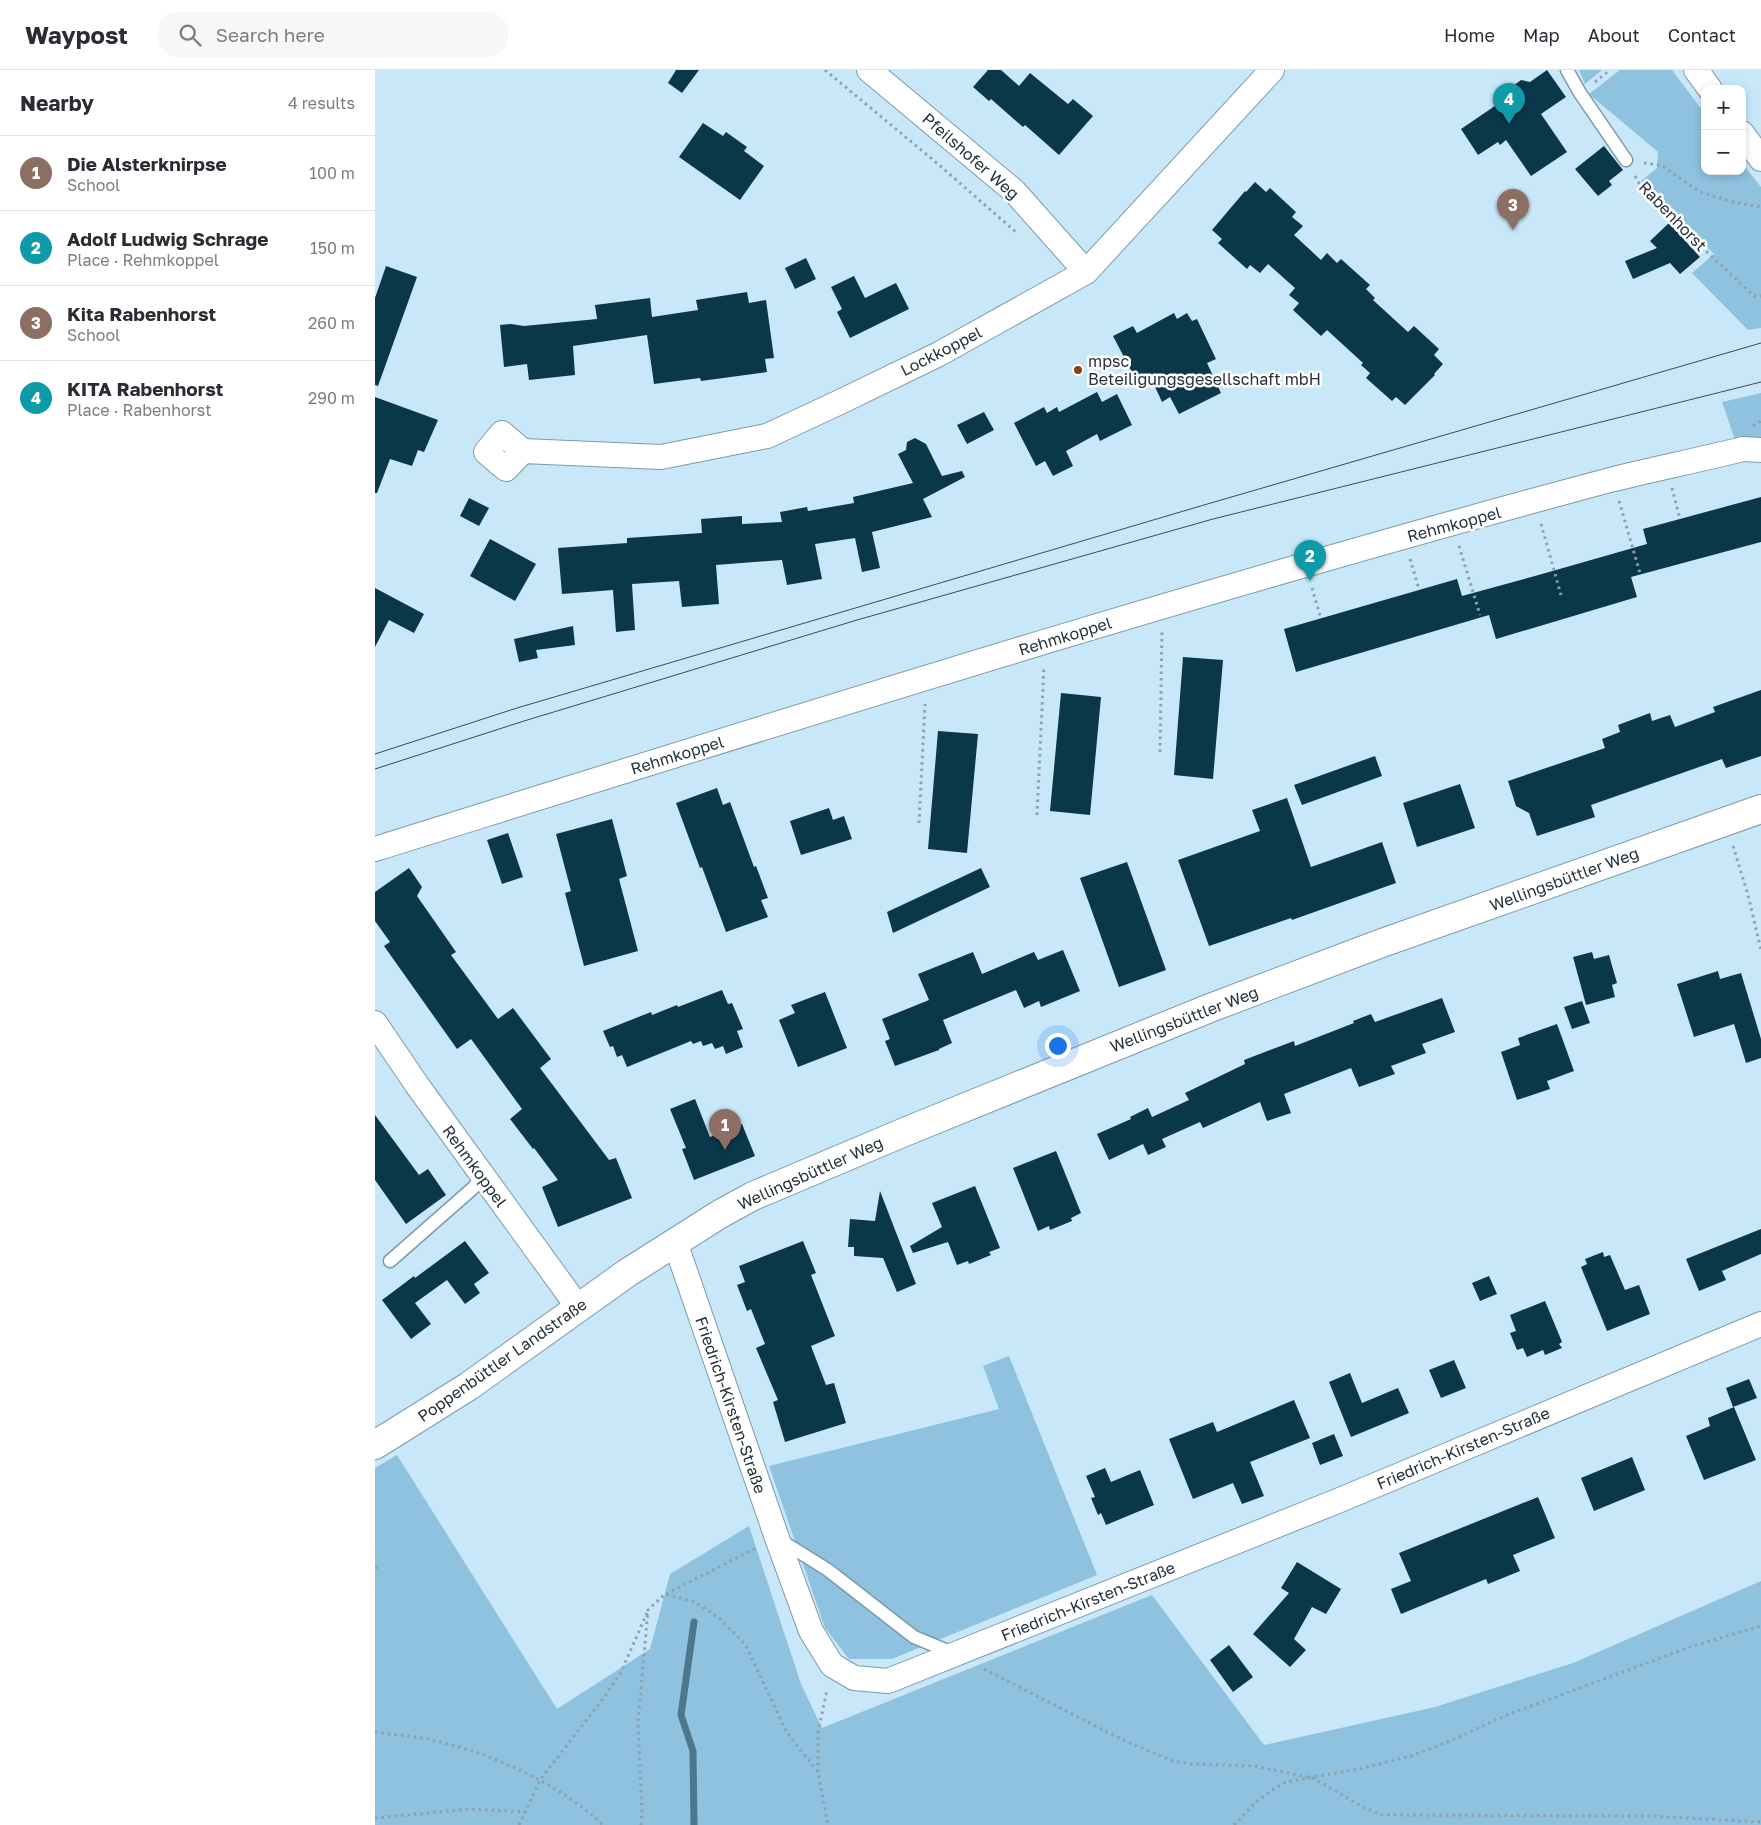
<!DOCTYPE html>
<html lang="en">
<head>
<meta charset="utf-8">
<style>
	:root { --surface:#fff; --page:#f7f7f7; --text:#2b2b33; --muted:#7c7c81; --line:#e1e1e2; --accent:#85430f }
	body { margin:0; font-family:"Golos Text",sans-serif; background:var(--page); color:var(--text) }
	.controls { position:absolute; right:15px; top:15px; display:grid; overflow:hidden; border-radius:10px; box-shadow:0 2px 8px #0003 }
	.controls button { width:45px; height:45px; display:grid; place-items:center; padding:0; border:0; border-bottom:1px solid var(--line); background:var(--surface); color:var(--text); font:25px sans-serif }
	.you { position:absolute; left:682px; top:975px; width:18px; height:18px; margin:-12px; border:4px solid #fff; border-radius:50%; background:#1a73e8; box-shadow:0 0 0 8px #1a73e833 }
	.badge { display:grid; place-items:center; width:32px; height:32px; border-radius:50%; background:var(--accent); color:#fff; font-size:16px; font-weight:700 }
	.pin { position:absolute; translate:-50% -41px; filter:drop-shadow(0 1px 2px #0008) }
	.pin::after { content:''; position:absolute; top:26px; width:18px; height:15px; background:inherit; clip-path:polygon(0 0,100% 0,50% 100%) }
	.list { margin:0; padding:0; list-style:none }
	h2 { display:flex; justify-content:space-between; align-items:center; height:65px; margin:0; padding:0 20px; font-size:21px }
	h2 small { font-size:16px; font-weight:400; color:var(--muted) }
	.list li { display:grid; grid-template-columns:32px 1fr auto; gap:15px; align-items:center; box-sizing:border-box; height:75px; padding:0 20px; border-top:1px solid var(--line) }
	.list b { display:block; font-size:19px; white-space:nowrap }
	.list p { margin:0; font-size:16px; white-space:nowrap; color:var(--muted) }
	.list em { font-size:16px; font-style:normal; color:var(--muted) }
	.icon { flex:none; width:28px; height:28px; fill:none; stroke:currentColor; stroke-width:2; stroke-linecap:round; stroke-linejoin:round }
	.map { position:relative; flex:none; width:1386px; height:1755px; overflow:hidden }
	header { display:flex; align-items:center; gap:30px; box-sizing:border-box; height:70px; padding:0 25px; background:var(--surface); border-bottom:1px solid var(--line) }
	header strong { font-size:24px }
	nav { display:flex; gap:28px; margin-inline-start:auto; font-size:18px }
	.search { width:350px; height:45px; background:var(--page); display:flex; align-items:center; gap:12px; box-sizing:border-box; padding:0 18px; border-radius:20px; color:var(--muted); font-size:19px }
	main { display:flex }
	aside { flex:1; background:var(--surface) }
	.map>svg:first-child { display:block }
</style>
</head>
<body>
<header>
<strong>Waypost</strong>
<div class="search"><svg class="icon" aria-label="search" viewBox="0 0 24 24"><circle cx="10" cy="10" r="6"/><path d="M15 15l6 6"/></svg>Search here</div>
<nav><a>Home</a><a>Map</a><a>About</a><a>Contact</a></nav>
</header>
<main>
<aside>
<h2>Nearby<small>4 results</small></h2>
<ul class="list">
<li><span class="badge" style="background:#8d6e63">1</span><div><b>Die Alsterknirpse</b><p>School</p></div><em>100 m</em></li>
<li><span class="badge" style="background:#0f9aa8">2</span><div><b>Adolf Ludwig Schrage</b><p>Place · Rehmkoppel</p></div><em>150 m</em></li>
<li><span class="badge" style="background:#8d6e63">3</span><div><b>Kita Rabenhorst</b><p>School</p></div><em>260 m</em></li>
<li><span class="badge" style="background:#0f9aa8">4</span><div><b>KITA Rabenhorst</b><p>Place · Rabenhorst</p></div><em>290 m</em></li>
</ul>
</aside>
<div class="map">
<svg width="1386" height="1755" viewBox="0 0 1386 1755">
	<rect width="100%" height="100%" fill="#c8e8fa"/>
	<!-- green -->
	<path fill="#8ec2de" d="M 1204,0 L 1227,0 L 1210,14 Z
		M 1245,0 L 1297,0 L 1330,44 L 1330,101 L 1367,101 L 1367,93 L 1386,117 L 1386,258 L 1373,260 L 1317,203 L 1339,184 L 1266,111 L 1282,98 L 1283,82 L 1214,24 Z
		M 1386,323 L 1386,369 L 1360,370 L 1347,332 Z
		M 634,1286 L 722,1505 L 517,1589 L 474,1589 L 450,1558 L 394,1396 L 624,1339 L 608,1296 Z
		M 22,1385 L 182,1639 L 275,1579 L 295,1504 L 374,1456 L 426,1614 L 447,1658 L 777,1525 L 889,1675 L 1060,1637 L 1198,1593 L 1386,1511 L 1386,1755 L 0,1755 L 0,1398 Z"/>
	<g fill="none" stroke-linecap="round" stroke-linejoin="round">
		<!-- stream -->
		<path stroke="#4d778d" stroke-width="7" d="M 319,1552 L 306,1645 L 318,1681 L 319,1755"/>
	</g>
	<!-- building -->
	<path fill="#0b374b" d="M 301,0 L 324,0 L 307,23 L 293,13 Z
		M 613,0 L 626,0 L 644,16 L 655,3 L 693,34 L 698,29 L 718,46 L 684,85 L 650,55 L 648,57 L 616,29 L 614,31 L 598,17 Z
		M 1172,0 L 1191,27 L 1166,44 L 1192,82 L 1156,106 L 1131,70 L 1125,75 L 1123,72 L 1103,85 L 1086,59 L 1136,25 L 1138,16 L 1146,10 L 1155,12 Z
		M 328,53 L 348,66 L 351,62 L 372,77 L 369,81 L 389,96 L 365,130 L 304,87 Z
		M 1229,76 L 1248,100 L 1234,111 L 1237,115 L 1223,126 L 1200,99 Z
		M 880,112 L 891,122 L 895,118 L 921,142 L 917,147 L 928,156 L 919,165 L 946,190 L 952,183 L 962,193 L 966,189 L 995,215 L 991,219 L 1000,228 L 998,230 L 1033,262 L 1039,256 L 1064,279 L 1059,285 L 1068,294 L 1059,304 L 1060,305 L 1030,335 L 1021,327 L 1017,331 L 991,308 L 995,303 L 986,295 L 988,293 L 952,260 L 946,266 L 918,240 L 924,233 L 914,225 L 920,218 L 893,194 L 885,203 L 875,195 L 872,199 L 843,173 L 847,169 L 837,160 L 870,121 L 871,122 Z
		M 1294,153 L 1325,187 L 1305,204 L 1295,193 L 1258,209 L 1250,191 L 1282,178 L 1275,171 Z
		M 431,188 L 441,209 L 420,219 L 410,198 Z
		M 11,196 L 42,207 L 3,316 L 0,315 L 0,228 Z
		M 479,206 L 490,228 L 521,213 L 534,239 L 475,268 L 462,242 L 467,239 L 456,217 Z
		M 372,222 L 374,233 L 391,230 L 399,288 L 390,289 L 392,302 L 326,311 L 325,308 L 279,314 L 272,265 L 198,276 L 200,305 L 154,310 L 152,294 L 129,297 L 125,255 L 136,254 L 149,256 L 222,249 L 220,235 L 275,228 L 277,247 L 323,240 L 321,230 Z
		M 799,243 L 802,249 L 812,243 L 817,251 L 822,249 L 841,289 L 832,293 L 846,323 L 804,344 L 795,327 L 787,332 L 775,306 L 762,312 L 738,266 L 758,256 L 762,263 Z
		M 722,322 L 727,332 L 742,324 L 757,355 L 725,371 L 722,364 L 691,381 L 698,396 L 678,406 L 670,391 L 661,396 L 639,353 L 669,337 L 672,343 L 682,337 L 684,342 Z
		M 0,327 L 63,350 L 49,382 L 43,380 L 37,396 L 15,389 L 2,423 L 0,423 Z
		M 609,342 L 619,360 L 592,374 L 582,355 Z
		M 540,368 L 551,374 L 567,406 L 587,401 L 590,407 L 548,429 L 557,447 L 497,462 L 505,498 L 487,502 L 480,468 L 440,474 L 447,509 L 412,515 L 407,490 L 341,495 L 344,534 L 307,537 L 304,511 L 257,514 L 260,560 L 250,561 L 241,562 L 238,520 L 187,524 L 183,478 L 252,473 L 252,468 L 327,463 L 326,449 L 367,446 L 367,454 L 407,452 L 405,442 L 432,437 L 433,441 L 479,433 L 478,427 L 538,413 L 523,384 L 531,380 L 532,372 Z
		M 1386,427 L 1386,472 L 1256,507 L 1262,527 L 1121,569 L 1114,545 L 921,602 L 909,559 L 1082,509 L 1087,526 L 1167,504 L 1272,474 L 1268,459 Z
		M 94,428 L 114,438 L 104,456 L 85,446 Z
		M 115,469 L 161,494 L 140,531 L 95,506 Z
		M 0,518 L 49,544 L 39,563 L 14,550 L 0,577 Z
		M 198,556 L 200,575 L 161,580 L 163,588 L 144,592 L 139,569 Z
		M 808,587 L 848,590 L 838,709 L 799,705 Z
		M 1386,620 L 1386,686 L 1351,698 L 1347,689 L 1216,735 L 1220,747 L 1162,766 L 1154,743 L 1141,736 L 1133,711 L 1230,678 L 1227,669 L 1245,662 L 1243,655 L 1275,643 L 1277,651 L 1295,645 L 1300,657 L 1340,642 L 1338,637 Z
		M 686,623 L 726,627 L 715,745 L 675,741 Z
		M 563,661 L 603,664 L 592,783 L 553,779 Z
		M 1000,686 L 1007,706 L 927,735 L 919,715 Z
		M 1085,714 L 1100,758 L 1042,777 L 1028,733 Z
		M 342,718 L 348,735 L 355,732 L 379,797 L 381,796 L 393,828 L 386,830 L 393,847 L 351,862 L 327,797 L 325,798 L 301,733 Z
		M 912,728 L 936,797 L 1007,772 L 1021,813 L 917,850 L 916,848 L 834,876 L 803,790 L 885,761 L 877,740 Z
		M 454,738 L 458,750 L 469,746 L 477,769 L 426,785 L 415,751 Z
		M 237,749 L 252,806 L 244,809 L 263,881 L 209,896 L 190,823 L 196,821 L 181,764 Z
		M 133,763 L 148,807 L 127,814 L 112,770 Z
		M 752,792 L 791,900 L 744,917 L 705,808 Z
		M 34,798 L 47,817 L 42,826 L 81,882 L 76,885 L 123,949 L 138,938 L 176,989 L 165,998 L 234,1090 L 241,1088 L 257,1128 L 183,1157 L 167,1117 L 183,1110 L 159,1078 L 158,1079 L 135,1049 L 147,1039 L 96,969 L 82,979 L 9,876 L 15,872 L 0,851 L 0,822 Z
		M 606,798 L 615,817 L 518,863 L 512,842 Z
		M 688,880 L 705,921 L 666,937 L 664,931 L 649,938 L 641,920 L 568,950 L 577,973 L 564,979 L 564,980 L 520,996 L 510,971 L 515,969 L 507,949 L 554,930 L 543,904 L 598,882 L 607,904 L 659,882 L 663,890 Z
		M 1217,882 L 1219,889 L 1234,885 L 1242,913 L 1237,915 L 1240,927 L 1211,935 L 1198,887 Z
		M 1343,901 L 1345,909 L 1366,903 L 1386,969 L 1386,988 L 1371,993 L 1359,954 L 1319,967 L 1302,914 Z
		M 347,920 L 353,934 L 357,933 L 368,959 L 362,961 L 368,977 L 351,984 L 348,976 L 340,979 L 337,973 L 328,976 L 326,971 L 318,974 L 316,971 L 252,997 L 247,985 L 242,987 L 238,976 L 235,977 L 228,961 L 276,942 L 277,945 L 302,935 L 303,937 Z
		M 450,922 L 472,978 L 423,997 L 404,950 L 420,943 L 416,935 Z
		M 1067,928 L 1080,962 L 1047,974 L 1051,983 L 1016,996 L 1020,1004 L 984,1017 L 976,998 L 909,1024 L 916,1043 L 892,1051 L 885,1032 L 828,1058 L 825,1052 L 787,1069 L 791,1077 L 773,1085 L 768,1074 L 734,1090 L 722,1064 L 756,1049 L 755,1047 L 773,1038 L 777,1047 L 814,1030 L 810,1023 L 870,994 L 869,990 L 919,971 L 920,976 L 979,953 L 978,951 L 996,944 L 1000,952 Z
		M 1207,931 L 1215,953 L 1197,959 L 1189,937 Z
		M 1182,954 L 1199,1001 L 1172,1011 L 1175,1019 L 1142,1030 L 1126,982 L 1145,975 L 1143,968 Z
		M 320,1029 L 335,1067 L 367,1054 L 380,1086 L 319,1110 L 307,1079 L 311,1078 L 295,1039 Z
		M 0,1045 L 44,1105 L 53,1099 L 71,1125 L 31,1154 L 0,1110 Z
		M 681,1081 L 706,1143 L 696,1148 L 697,1151 L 675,1160 L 674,1156 L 663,1161 L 638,1098 Z
		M 600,1116 L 625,1178 L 614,1182 L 616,1185 L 594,1194 L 593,1191 L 582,1195 L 573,1172 L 538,1183 L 535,1176 L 567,1157 L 557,1133 Z
		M 505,1121 L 541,1214 L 522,1222 L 508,1188 L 479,1186 L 479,1177 L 473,1177 L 475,1149 L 500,1151 Z
		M 1386,1159 L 1386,1184 L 1347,1201 L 1351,1210 L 1324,1221 L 1311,1189 Z
		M 90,1171 L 114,1203 L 99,1214 L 105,1223 L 90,1234 L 72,1210 L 40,1233 L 56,1254 L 36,1269 L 7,1230 L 39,1206 L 40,1208 Z
		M 428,1171 L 441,1203 L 436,1205 L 460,1266 L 436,1276 L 451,1315 L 459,1313 L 471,1353 L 410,1372 L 398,1332 L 403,1330 L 381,1278 L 390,1274 L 376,1239 L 372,1241 L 362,1215 L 370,1212 L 364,1196 Z
		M 1228,1182 L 1229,1187 L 1235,1185 L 1250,1220 L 1264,1215 L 1275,1244 L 1232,1261 L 1206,1197 L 1212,1194 L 1210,1189 Z
		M 1114,1206 L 1122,1224 L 1105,1231 L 1097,1213 Z
		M 1170,1231 L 1187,1272 L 1184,1274 L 1187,1278 L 1170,1285 L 1168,1280 L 1152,1287 L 1148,1278 L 1142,1280 L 1135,1263 L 1141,1261 L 1135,1245 Z
		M 1079,1290 L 1091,1318 L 1066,1328 L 1054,1300 Z
		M 975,1303 L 987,1333 L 1023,1318 L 1034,1343 L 976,1367 L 954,1312 Z
		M 1374,1309 L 1382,1328 L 1358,1337 L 1351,1318 Z
		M 919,1330 L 935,1368 L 875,1392 L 889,1426 L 867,1434 L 858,1413 L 818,1429 L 794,1369 L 838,1352 L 842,1362 Z
		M 1359,1337 L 1381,1390 L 1329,1410 L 1311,1366 L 1335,1356 L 1333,1348 Z
		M 959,1364 L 968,1386 L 945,1395 L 937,1373 Z
		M 1257,1387 L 1270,1420 L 1219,1441 L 1206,1408 Z
		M 730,1398 L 736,1412 L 765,1400 L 779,1435 L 731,1455 L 726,1443 L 723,1445 L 716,1428 L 720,1427 L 711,1406 Z
		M 1163,1427 L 1180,1468 L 1138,1485 L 1145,1501 L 1113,1514 L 1111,1509 L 1026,1544 L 1016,1519 L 1036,1511 L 1024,1483 Z
		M 922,1492 L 966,1519 L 951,1544 L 937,1537 L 919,1569 L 931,1580 L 915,1597 L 878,1564 L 914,1523 L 906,1518 Z
		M 854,1575 L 878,1607 L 858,1622 L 835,1590 Z"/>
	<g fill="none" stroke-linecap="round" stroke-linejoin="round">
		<defs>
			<path id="lane" d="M 1192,0 L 1205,23 L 1251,90
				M 15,1191 L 97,1119 L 108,1107
				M 405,1470 L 453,1500 L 539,1567 L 580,1584"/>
			<path id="street" d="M 494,0 L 639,121 L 711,202
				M 1321,0 L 1335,19
				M 1367,63 L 1386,89
				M 148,381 L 131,399 L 111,382 L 127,363 L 148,381 L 286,387 L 392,366 L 465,332 L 564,284 L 711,202 L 897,0
				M 0,779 C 410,651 820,521 1235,410 C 1279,399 1324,390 1368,379 L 1386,380
				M 0,953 L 42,1015 L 203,1237
				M 300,1172 L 402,1468 L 436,1561 L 457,1595 L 479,1608 L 513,1611 L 965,1430 L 1386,1254"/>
			<path id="secondary" d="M 0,1375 L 94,1316 L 252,1203 L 345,1144 L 378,1126 L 532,1061 L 835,938 L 1007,873 L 1386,739"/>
		</defs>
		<!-- lane casing -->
		<use href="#lane" stroke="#7d9aaa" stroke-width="15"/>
		<!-- street casing -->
		<use href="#street" stroke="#7d9aaa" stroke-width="26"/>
		<!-- secondary casing -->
		<use href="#secondary" stroke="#7d9aaa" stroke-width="30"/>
		<!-- path -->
		<path stroke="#8aa2b0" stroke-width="3" stroke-dasharray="2.5 4" stroke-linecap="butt" d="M 450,0 L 563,94 L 642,163
			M 1220,12 L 1235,0
			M 1269,93 L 1286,95 L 1325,122 L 1358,132 L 1386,137
			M 1260,106 L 1264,113 L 1334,184 L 1379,226 L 1386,226
			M 1378,356 L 1386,351
			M 1297,418 L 1305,449
			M 1244,431 L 1265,503
			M 1166,454 L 1186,525
			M 1084,476 L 1105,545
			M 1035,489 L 1044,519
			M 937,518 L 946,549
			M 785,682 L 787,560
			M 662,745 L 669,596
			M 544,753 L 550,634
			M 1358,776 L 1373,825 L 1386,880
			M 0,1498 L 5,1496
			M 291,1524 L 381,1478
			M 609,1599 L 750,1671 L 798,1691 L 816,1694 L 880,1696 L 938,1708 L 988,1737 L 1007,1745 L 1275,1746 L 1386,1752
			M 0,1662 C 19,1665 39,1666 57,1670 C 118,1684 182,1712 228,1755
			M 443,1702 L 443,1662 L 452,1620
			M 0,1748 L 95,1739 L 151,1742
			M 144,1755 L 165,1710 L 230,1626 L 246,1602 L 272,1543
			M 266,1755 L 267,1741 L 263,1654 L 273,1540 L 290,1524 L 320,1532 L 344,1548 L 370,1574 L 412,1663 L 443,1702 L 453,1755
			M 859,1755 L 881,1732 L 897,1720 L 911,1712 L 984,1699 L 1036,1686 L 1075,1671 L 1132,1645 L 1315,1577 L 1386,1556"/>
		<!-- lane -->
		<use href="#lane" stroke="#fff" stroke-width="12"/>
		<!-- street -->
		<use href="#street" stroke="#fff" stroke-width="24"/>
		<!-- secondary -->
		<use href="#secondary" stroke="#fff" stroke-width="28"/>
		<!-- tram -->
		<path stroke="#3c4a53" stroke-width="1" d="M 0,684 L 142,638 L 829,435 L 1386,273
			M 0,699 L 149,651 L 482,550 L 838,449 L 1386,312"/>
	</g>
	<!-- markers -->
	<circle fill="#85430f" stroke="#fff" stroke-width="2" cx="703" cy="300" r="5"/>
	<g text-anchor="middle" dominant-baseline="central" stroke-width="5" stroke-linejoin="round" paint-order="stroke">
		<!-- street labels -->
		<g font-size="16" fill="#253138" stroke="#fff">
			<text transform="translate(596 86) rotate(41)">Pfeilshofer Weg</text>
			<text transform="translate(1298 146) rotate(46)">Rabenhorst</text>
			<text transform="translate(566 281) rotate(-27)">Lockkoppel</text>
			<text transform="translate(1079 454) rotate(-15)">Rehmkoppel</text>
			<text transform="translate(690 566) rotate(-17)">Rehmkoppel</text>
			<text transform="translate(302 685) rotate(-17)">Rehmkoppel</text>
			<text transform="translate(1189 809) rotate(-20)">Wellingsbüttler Weg</text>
			<text transform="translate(809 949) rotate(-21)">Wellingsbüttler Weg</text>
			<text transform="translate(100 1096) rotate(54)">Rehmkoppel</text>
			<text transform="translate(435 1103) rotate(-24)">Wellingsbüttler Weg</text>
			<text transform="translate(127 1290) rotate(-35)">Poppenbüttler Landstraße</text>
			<text transform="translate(356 1335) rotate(71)">Friedrich-Kirsten-Straße</text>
			<text transform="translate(1088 1378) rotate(-23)">Friedrich-Kirsten-Straße</text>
			<text transform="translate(713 1531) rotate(-22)">Friedrich-Kirsten-Straße</text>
		</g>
		<!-- poi labels -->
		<g font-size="16" fill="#253138" stroke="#fff" text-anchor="start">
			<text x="713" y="291">mpsc<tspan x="713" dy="18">Beteiligungsgesellschaft mbH</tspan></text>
		</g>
	</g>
</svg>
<div class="controls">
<button>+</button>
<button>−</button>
</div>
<div class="you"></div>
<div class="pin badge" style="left:350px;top:1080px;background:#8d6e63">1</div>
<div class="pin badge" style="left:935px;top:511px;background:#0f9aa8">2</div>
<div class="pin badge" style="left:1138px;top:160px;background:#8d6e63">3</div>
<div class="pin badge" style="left:1134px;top:54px;background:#0f9aa8">4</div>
</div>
</main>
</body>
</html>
